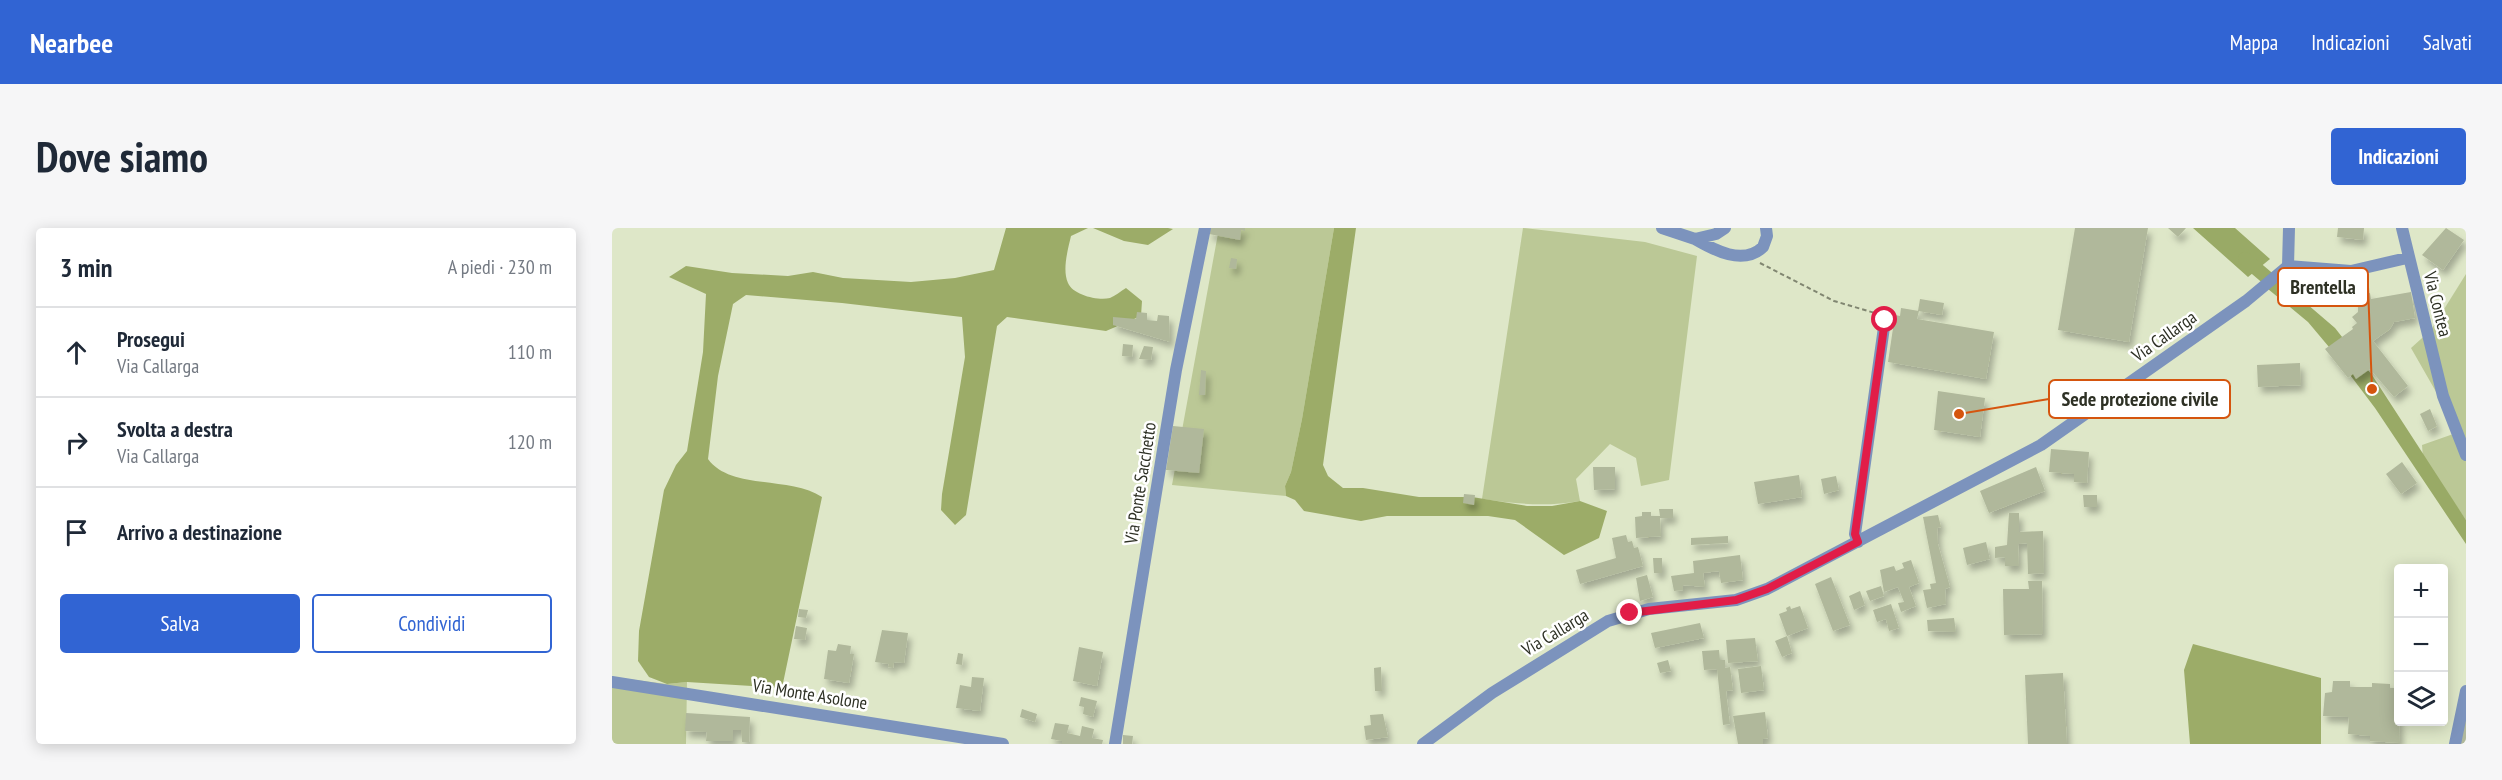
<!DOCTYPE html>
<html lang="it">
<head>
<meta charset="utf-8">
<style>
	:root { --surface:#fff; --page:#f6f6f7; --text:#1f2937; --muted:#747a83; --line:#e0e1e3; --accent:#3164d3 }
	body { margin:0; font-family:"PT Sans Narrow",sans-serif; background:var(--page); color:var(--text) }
	.controls { position:absolute; right:18px; bottom:18px; display:grid; overflow:hidden; border-radius:6px; box-shadow:0 3px 15px #0003 }
	.controls button { width:54px; height:54px; display:grid; place-items:center; padding:0; border:0; border-bottom:2px solid var(--line); background:var(--surface); color:var(--text); font:30px sans-serif }
	.stop { position:absolute; width:18px; height:18px; margin:-14px; border:4px solid #e11d48; border-radius:50%; background:#fff }
	.stop.end { background:#e11d48; border-color:#fff; box-shadow:0 2px 6px #0008 }
	.list { margin:0; padding:0; list-style:none }
	h2 { display:flex; justify-content:space-between; align-items:center; height:78px; margin:0; padding:0 24px; font-size:26px }
	h2 small { font-size:20px; font-weight:400; color:var(--muted) }
	.list li { display:grid; grid-template-columns:39px 1fr auto; gap:18px; align-items:center; box-sizing:border-box; height:90px; padding:0 24px; border-top:2px solid var(--line) }
	.list b { display:block; font-size:22px; white-space:nowrap }
	.list p { margin:0; font-size:20px; white-space:nowrap; color:var(--muted) }
	.list em { font-size:20px; font-style:normal; color:var(--muted) }
	.actions { display:flex; gap:12px; padding:18px 24px }
	.actions a { flex:1; padding:14px 0; border:2px solid var(--accent); border-radius:6px; text-align:center; font-size:21px; color:var(--accent) }
	.actions .main { background:var(--accent); color:#fff }
	.icon { flex:none; width:33px; height:33px; fill:none; stroke:currentColor; stroke-width:2; stroke-linecap:round; stroke-linejoin:round }
	.map { position:relative; flex:none; width:1854px; height:516px; overflow:hidden; border-radius:6px }
	header { display:flex; align-items:center; gap:36px; box-sizing:border-box; height:84px; padding:0 30px; background:var(--accent); color:#fff }
	header strong { font-size:28px }
	nav { display:flex; gap:33px; margin-inline-start:auto; font-size:21px }
	.intro { display:flex; align-items:center; justify-content:space-between; box-sizing:border-box; height:144px; padding:0 36px }
	h1 { margin:0; font-size:42px }
	.button { padding:15px 27px; border-radius:6px; background:var(--accent); color:#fff; font-size:21px; font-weight:700 }
	main { display:flex; gap:36px; padding:0 36px }
	aside { flex:1; background:var(--surface); border-radius:6px; box-shadow:0 3px 15px #0003 }
	.map>svg:first-child { display:block }
</style>
</head>
<body>
<header>
<strong>Nearbee</strong>
<nav><a>Mappa</a><a>Indicazioni</a><a>Salvati</a></nav>
</header>
<div class="intro"><h1>Dove siamo</h1><a class="button">Indicazioni</a></div>
<main>
<aside>
<h2>3 min<small>A piedi · 230 m</small></h2>
<ul class="list">
<li><svg class="icon" aria-label="ahead" viewBox="0 0 24 24"><path d="M12 20V5M6 11l6-6 6 6"/></svg><div><b>Prosegui</b><p>Via Callarga</p></div><em>110 m</em></li>
<li><svg class="icon" aria-label="right" viewBox="0 0 24 24"><path d="M7 20v-9h11M14 6l5 5-5 5"/></svg><div><b>Svolta a destra</b><p>Via Callarga</p></div><em>120 m</em></li>
<li><svg class="icon" aria-label="arrive" viewBox="0 0 24 24"><path d="M6 21V4h12l-3 4 3 4H6"/></svg><div><b>Arrivo a destinazione</b></div></li>
</ul>
<div class="actions"><a class="main">Salva</a><a>Condividi</a></div>
</aside>
<div class="map">
<svg width="1854" height="516" viewBox="0 0 1854 516">
	<defs>
		<filter id="shadow"><feDropShadow dx="3.5" dy="6" stdDeviation="3" flood-color="#0004"/></filter>
	</defs>
	<rect width="100%" height="100%" fill="#dee7c8"/>
	<!-- green -->
	<path fill="#bbc896" d="M 607,0 L 722,0 L 690,191 L 679,244 L 673,258 L 674,268 L 560,257 Z
		M 911,0 L 1033,14 L 1085,28 L 1057,252 L 1029,258 L 1024,230 L 998,216 L 964,251 L 968,273 C 934,279 905,276 870,271 Z
		M 1854,46 L 1854,292 L 1811,230 L 1810,217 L 1847,204 L 1799,120 L 1819,102 Z
		M 0,449 L 55,456 L 75,454 L 74,516 L 0,516 Z"/>
	<!-- forest -->
	<path fill="#9cac68" d="M 394,0 L 476,0 L 459,8 C 456,21 450,42 456,55 C 461,67 486,73 498,70 C 503,68 509,63 514,60 L 530,73 L 529,88 L 494,103 L 395,89 L 385,98 L 354,287 L 343,297 L 329,282 L 330,266 L 353,129 L 350,89 L 230,75 L 134,67 L 121,76 L 106,148 L 96,231 C 118,262 178,248 210,269 L 170,460 L 75,454 L 55,456 L 37,449 L 26,433 L 27,403 L 52,262 L 64,237 L 75,223 L 91,124 L 94,66 L 57,49 L 74,38 L 120,45 L 176,48 L 201,44 L 231,50 L 299,54 L 343,50 L 382,42 Z
		M 481,0 L 556,0 L 561,1 L 536,17 L 512,13 Z
		M 722,0 L 744,0 L 711,237 L 716,248 L 731,260 L 751,260 L 807,269 L 860,269 L 915,278 L 940,278 L 968,273 L 995,283 L 987,310 L 952,327 L 903,292 L 876,288 L 775,288 L 749,293 L 692,283 L 683,272 L 674,268 L 673,258 L 679,244 L 690,191 Z
		M 1581,416 L 1709,450 L 1709,516 L 1578,516 L 1572,442 Z"/>
	<!-- water -->
	<path fill="#9a6" d="M 1581,0 L 1623,0 L 1658,31 L 1636,49 Z
		M 1666,51 L 1723,100 L 1760,147 L 1854,292 L 1854,316 L 1763,180 L 1717,119 L 1696,94 L 1656,61 Z"/>
	<g fill="none" stroke-linecap="round" stroke-linejoin="round">
		<!-- canal -->
		<path stroke="#9a6" stroke-width="14" d="M 1633,31 L 1666,59"/>
	</g>
	<!-- building -->
	<path fill="#b0b89b" filter="url(#shadow)" d="M 598,0 L 633,0 L 633,3 L 629,2 L 628,12 L 597,6 Z
		M 1463,0 L 1536,0 L 1517,114 L 1446,102 Z
		M 1556,0 L 1574,0 L 1566,9 Z
		M 1726,0 L 1752,0 L 1751,12 L 1725,9 Z
		M 1834,0 L 1852,12 L 1831,42 L 1810,27 Z
		M 619,30 L 625,31 L 624,41 L 617,40 Z
		M 1799,64 L 1803,90 L 1782,94 L 1778,101 L 1761,113 L 1796,158 L 1782,169 L 1758,141 L 1744,151 L 1741,146 L 1736,150 L 1713,121 L 1741,101 L 1740,99 L 1745,95 L 1740,89 L 1746,84 L 1746,67 L 1758,65 L 1759,71 Z
		M 1308,71 L 1332,75 L 1330,87 L 1306,83 Z
		M 1289,80 L 1307,83 L 1305,91 L 1382,104 L 1374,151 L 1276,134 L 1283,87 L 1288,88 Z
		M 525,84 L 535,85 L 535,92 L 545,93 L 546,87 L 557,88 L 558,114 L 501,97 L 501,89 L 524,91 Z
		M 511,116 L 521,117 L 520,129 L 510,128 Z
		M 532,118 L 541,119 L 539,132 L 527,131 Z
		M 1688,135 L 1689,157 L 1646,159 L 1645,137 Z
		M 589,142 L 594,143 L 593,167 L 587,167 Z
		M 1326,163 L 1373,170 L 1368,209 L 1322,202 Z
		M 1818,181 L 1825,198 L 1816,203 L 1808,186 Z
		M 561,198 L 592,201 L 587,245 L 554,242 Z
		M 1439,221 L 1477,224 L 1475,255 L 1462,254 L 1462,246 L 1437,244 Z
		M 1790,234 L 1805,255 L 1789,266 L 1774,246 Z
		M 981,239 L 1003,239 L 1003,261 L 982,262 Z
		M 1424,239 L 1433,263 L 1377,285 L 1368,263 Z
		M 1187,247 L 1190,269 L 1146,276 L 1142,254 Z
		M 1224,248 L 1227,262 L 1212,266 L 1209,251 Z
		M 852,266 L 863,267 L 862,277 L 851,275 Z
		M 1471,267 L 1485,267 L 1485,279 L 1472,279 Z
		M 1047,281 L 1061,281 L 1061,290 L 1048,290 L 1049,308 L 1024,310 L 1023,289 L 1030,288 L 1030,284 L 1039,284 L 1039,288 L 1048,288 Z
		M 1397,285 L 1407,285 L 1407,304 L 1431,303 L 1432,345 L 1416,346 L 1415,315 L 1406,316 L 1407,338 L 1393,338 L 1393,329 L 1383,330 L 1383,319 L 1395,317 Z
		M 1326,287 L 1329,299 L 1325,300 L 1326,316 L 1338,359 L 1333,361 L 1334,376 L 1315,380 L 1311,362 L 1319,361 L 1318,356 L 1324,355 L 1311,289 Z
		M 1014,307 L 1016,314 L 1020,313 L 1022,320 L 1026,319 L 1031,338 L 968,356 L 964,342 L 1004,330 L 1000,310 Z
		M 1116,308 L 1116,315 L 1079,317 L 1079,310 Z
		M 1374,314 L 1378,331 L 1355,337 L 1351,320 Z
		M 1128,327 L 1131,352 L 1109,355 L 1107,343 L 1091,345 L 1093,359 L 1071,357 L 1071,362 L 1062,363 L 1059,348 L 1082,345 L 1081,333 Z
		M 1041,330 L 1050,330 L 1050,345 L 1042,345 Z
		M 1299,332 L 1307,355 L 1297,359 L 1304,378 L 1289,384 L 1286,375 L 1292,374 L 1286,359 L 1272,364 L 1268,342 L 1282,338 L 1284,343 L 1292,340 L 1290,335 Z
		M 1035,347 L 1041,369 L 1028,373 L 1024,350 Z
		M 1219,349 L 1238,397 L 1221,403 L 1203,356 Z
		M 1416,353 L 1430,353 L 1431,406 L 1392,407 L 1391,361 L 1417,361 Z
		M 1269,358 L 1272,368 L 1258,373 L 1254,363 Z
		M 1248,363 L 1253,377 L 1242,382 L 1237,368 Z
		M 1279,376 L 1287,400 L 1277,403 L 1274,391 L 1265,394 L 1261,382 Z
		M 1178,378 L 1179,381 L 1188,378 L 1196,400 L 1175,408 L 1167,386 L 1175,383 L 1174,380 Z
		M 187,381 L 196,382 L 194,390 L 186,389 Z
		M 1342,390 L 1344,404 L 1316,403 L 1315,392 Z
		M 1088,395 L 1092,410 L 1043,420 L 1039,405 Z
		M 184,398 L 195,400 L 193,412 L 182,411 Z
		M 270,402 L 296,405 L 292,435 L 282,434 L 281,440 L 276,439 L 277,436 L 263,434 Z
		M 1175,408 L 1180,425 L 1170,429 L 1163,413 Z
		M 1143,410 L 1146,433 L 1116,435 L 1114,412 Z
		M 226,416 L 239,418 L 238,426 L 242,426 L 237,455 L 212,451 L 216,422 L 224,423 Z
		M 467,419 L 491,424 L 485,458 L 461,453 Z
		M 1107,422 L 1108,432 L 1113,432 L 1113,440 L 1118,439 L 1121,462 L 1114,463 L 1118,496 L 1111,497 L 1105,441 L 1092,442 L 1090,423 Z
		M 346,425 L 351,426 L 350,437 L 344,436 Z
		M 1056,432 L 1059,443 L 1048,445 L 1045,435 Z
		M 1149,438 L 1152,462 L 1129,465 L 1126,441 Z
		M 769,439 L 770,463 L 763,463 L 762,440 Z
		M 1451,445 L 1455,516 L 1416,516 L 1413,447 Z
		M 360,449 L 372,450 L 368,483 L 344,480 L 348,457 L 359,459 Z
		M 1721,453 L 1738,453 L 1738,459 L 1760,459 L 1760,455 L 1778,456 L 1778,460 L 1786,460 L 1788,515 L 1758,513 L 1758,508 L 1736,506 L 1737,489 L 1711,488 L 1713,465 L 1720,464 Z
		M 469,469 L 485,473 L 481,489 L 471,486 L 472,479 L 467,478 Z
		M 410,481 L 425,486 L 423,494 L 408,489 Z
		M 1854,482 L 1854,516 L 1846,516 Z
		M 1153,484 L 1156,510 L 1151,511 L 1151,516 L 1126,516 L 1121,488 Z
		M 74,485 L 138,489 L 137,514 L 130,514 L 129,502 L 121,502 L 121,513 L 94,513 L 95,504 L 73,503 Z
		M 771,486 L 776,509 L 754,512 L 752,498 L 759,497 L 758,487 Z
		M 443,495 L 457,497 L 455,505 L 468,508 L 470,498 L 482,501 L 480,510 L 491,512 L 490,516 L 450,516 L 450,513 L 439,511 Z
		M 511,507 L 521,508 L 520,516 L 511,516 Z"/>
	<g fill="none" stroke-linecap="round" stroke-linejoin="round">
		<!-- path -->
		<path stroke="#808671" stroke-width="2" stroke-dasharray="4.5 3" stroke-linecap="butt" d="M 1148,35 L 1222,73 L 1263,85"/>
		<!-- minor -->
		<path stroke="#7c93bd" stroke-width="12" d="M 1050,0 L 1083,11
			M 1113,0 L 1104,6 L 1083,11 C 1102,22 1131,38 1151,19 L 1155,8 L 1154,0
			M 1790,0 L 1831,168 L 1854,227
			M 1676,38 L 1677,0
			M 1246,314 L 1243,306 L 1273,92
			M 0,454 L 391,516
			M 503,516 L 564,142 L 593,0
			M 811,516 L 880,465 L 996,393 L 1037,381 L 1124,372 L 1155,361 L 1429,217 L 1634,73 L 1676,38 L 1739,43 L 1795,30
			M 1843,516 L 1854,463"/>
	</g>
	<g fill="none" stroke-linecap="round" stroke-linejoin="round">
		<!-- route -->
		<path stroke="#e11d48" stroke-width="8" d="M 1018,385 L 1124,372 L 1155,361 L 1246,314 L 1243,306 L 1273,92"/>
	</g>
	<g text-anchor="middle" dominant-baseline="central" stroke-width="5" stroke-linejoin="round" paint-order="stroke">
		<!-- street labels -->
		<g font-size="18" fill="#2e3125" stroke="#fff">
			<text transform="translate(1826 76) rotate(76)">Via Contea</text>
			<text transform="translate(1552 108) rotate(-35)">Via Callarga</text>
			<text transform="translate(528 255) rotate(-81)">Via Ponte Sacchetto</text>
			<text transform="translate(943 404) rotate(-31)">Via Callarga</text>
			<text transform="translate(198 466) rotate(9)">Via Monte Asolone</text>
		</g>
	</g>
	<!-- callouts -->
	<path fill="none" stroke="#d5550e" stroke-width="2" d="M1760 161L1756 59M1347 186L1437 171"/>
	<g fill="#d5550e" stroke="#fff" stroke-width="2">
		<circle cx="1760" cy="161" r="6"/>
		<circle cx="1347" cy="186" r="6"/>
	</g>
	<g fill="#fff" stroke="#d5550e" stroke-width="2">
		<rect x="1666" y="40" width="90" height="38" rx="6"/>
		<rect x="1437" y="152" width="181" height="38" rx="6"/>
	</g>
	<g font-size="20" text-anchor="middle" font-weight="bold" fill="#2e3125">
		<text x="1711" y="66">Brentella</text>
		<text x="1528" y="178">Sede protezione civile</text>
	</g>
</svg>
<div class="controls">
<button>+</button>
<button>−</button>
<button><svg class="icon" aria-label="layers" viewBox="0 0 24 24"><path d="M12 4l9 5-9 5-9-5zM3 14l9 5 9-5"/></svg></button>
</div>
<div class="stop" style="left:1273px;top:92px"></div>
<div class="stop end" style="left:1018px;top:385px"></div>
</div>
</main>
</body>
</html>
